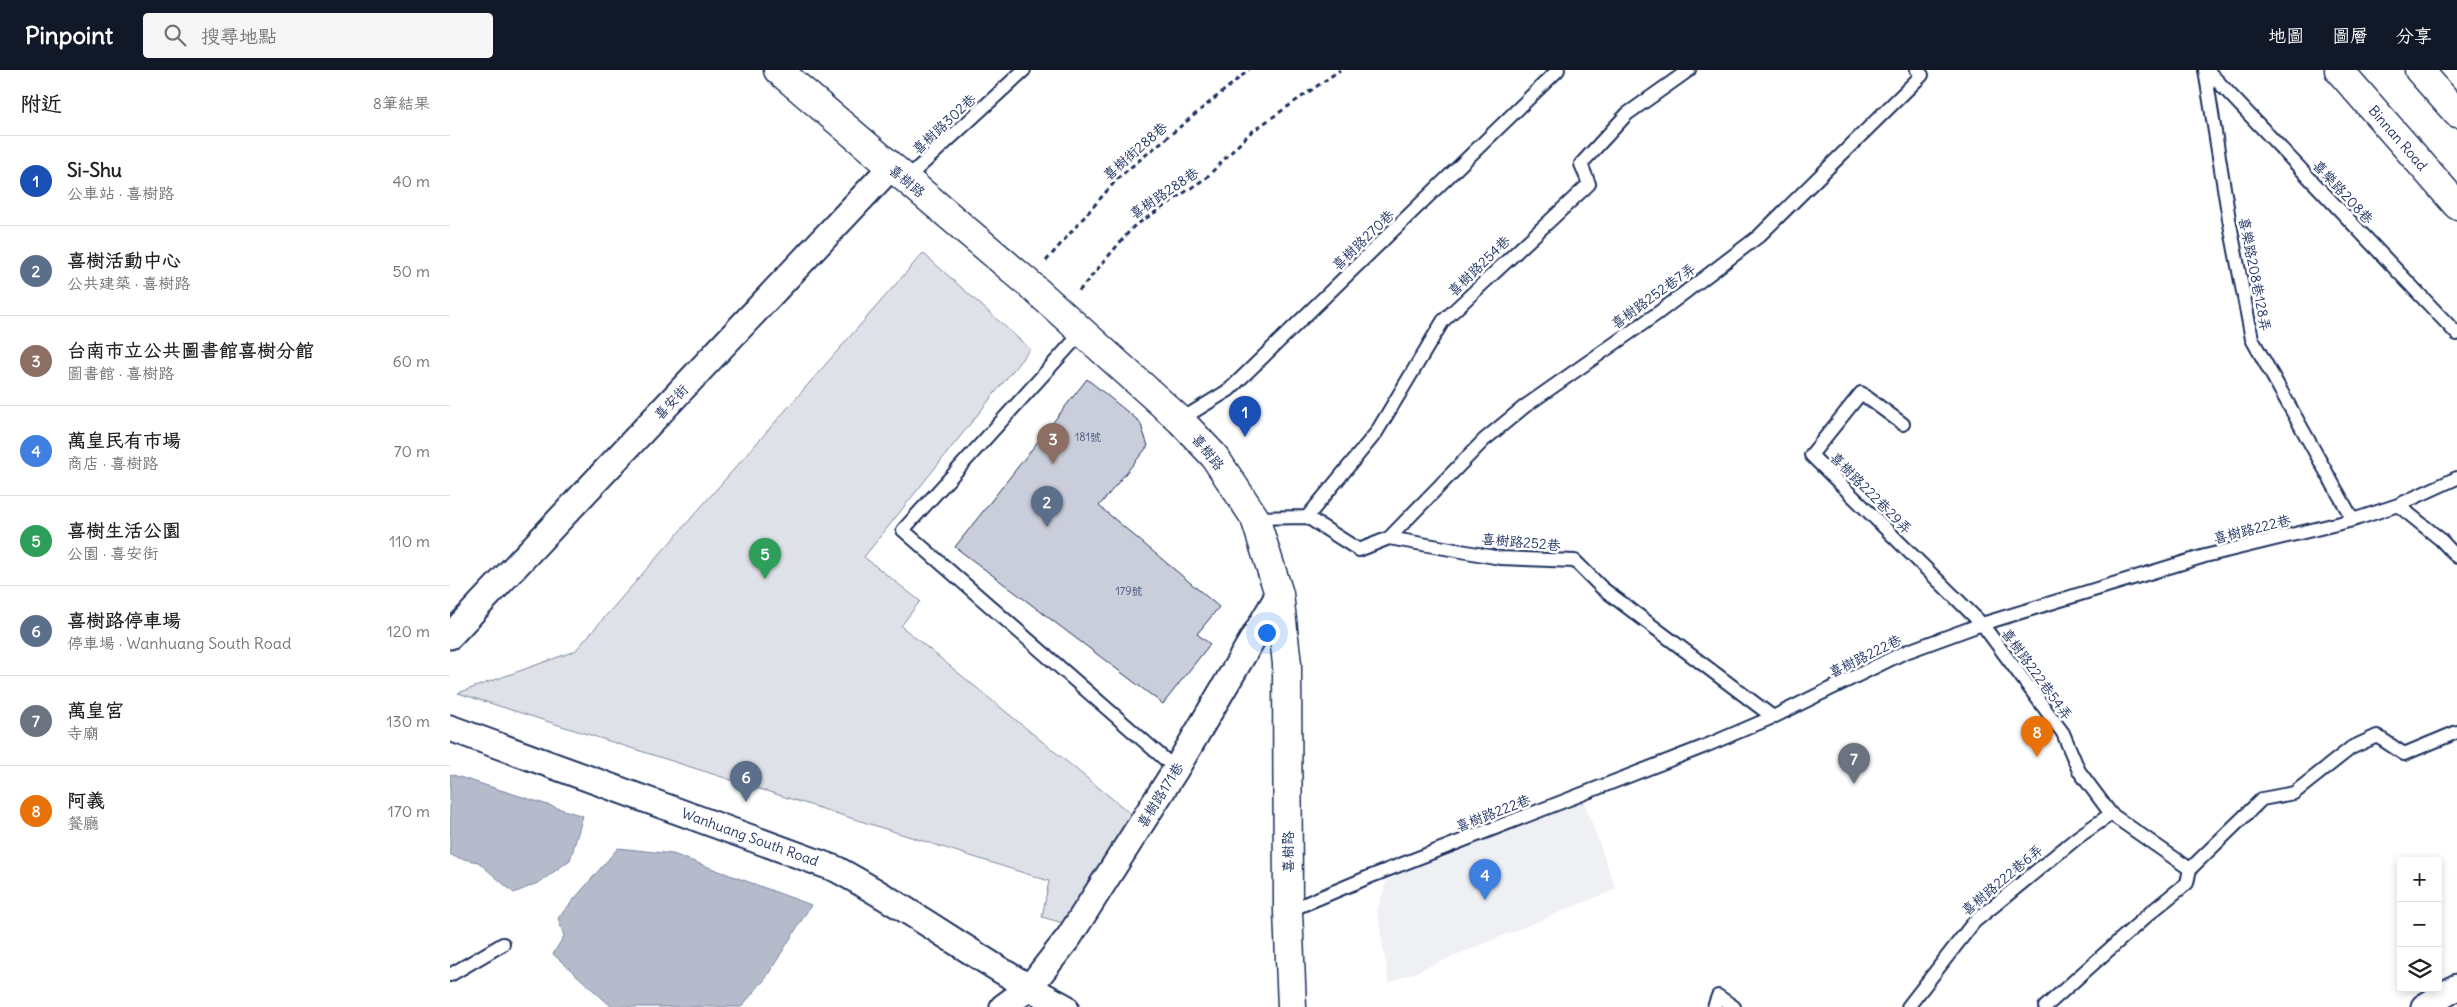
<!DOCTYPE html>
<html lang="zh-TW">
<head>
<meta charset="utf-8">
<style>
	:root { --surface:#fff; --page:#f6f6f6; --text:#202124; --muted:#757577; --line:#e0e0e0; --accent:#111827 }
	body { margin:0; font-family:Delius,"LXGW WenKai TC",sans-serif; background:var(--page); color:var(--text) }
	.controls { position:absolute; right:15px; bottom:15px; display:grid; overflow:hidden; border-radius:5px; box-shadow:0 2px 8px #0003 }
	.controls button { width:45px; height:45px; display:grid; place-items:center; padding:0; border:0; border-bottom:1px solid var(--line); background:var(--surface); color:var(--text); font:25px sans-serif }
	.you { position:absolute; left:816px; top:562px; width:18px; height:18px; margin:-12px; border:4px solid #fff; border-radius:50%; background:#1a73e8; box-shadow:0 0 0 8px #1a73e833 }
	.badge { display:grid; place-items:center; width:32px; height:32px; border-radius:50%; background:var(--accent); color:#fff; font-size:16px; font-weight:700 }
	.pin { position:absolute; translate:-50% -41px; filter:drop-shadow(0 1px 2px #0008) }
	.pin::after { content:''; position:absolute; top:26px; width:18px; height:15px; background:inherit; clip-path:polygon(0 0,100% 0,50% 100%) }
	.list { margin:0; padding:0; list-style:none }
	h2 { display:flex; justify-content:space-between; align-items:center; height:65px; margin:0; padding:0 20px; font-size:21px }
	h2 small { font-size:16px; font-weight:400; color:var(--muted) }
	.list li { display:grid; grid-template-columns:32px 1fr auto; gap:15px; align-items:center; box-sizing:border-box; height:90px; padding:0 20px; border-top:1px solid var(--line) }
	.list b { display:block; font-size:19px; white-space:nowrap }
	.list p { margin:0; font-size:16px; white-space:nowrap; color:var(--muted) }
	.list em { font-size:16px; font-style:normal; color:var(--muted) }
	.icon { flex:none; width:28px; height:28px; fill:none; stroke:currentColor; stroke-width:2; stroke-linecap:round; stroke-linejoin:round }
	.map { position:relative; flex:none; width:2007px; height:937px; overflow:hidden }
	header { display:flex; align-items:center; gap:30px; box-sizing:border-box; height:70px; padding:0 25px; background:var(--accent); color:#fff }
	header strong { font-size:24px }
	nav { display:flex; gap:28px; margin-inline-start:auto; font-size:18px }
	.search { width:350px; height:45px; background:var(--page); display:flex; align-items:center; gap:12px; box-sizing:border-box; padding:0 18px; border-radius:5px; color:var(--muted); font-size:19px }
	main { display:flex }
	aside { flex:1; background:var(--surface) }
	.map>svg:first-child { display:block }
</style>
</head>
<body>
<header>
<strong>Pinpoint</strong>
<div class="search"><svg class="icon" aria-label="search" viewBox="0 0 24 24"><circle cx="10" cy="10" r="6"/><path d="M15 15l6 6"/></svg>搜尋地點</div>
<nav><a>地圖</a><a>圖層</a><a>分享</a></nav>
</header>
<main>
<aside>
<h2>附近<small>8筆結果</small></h2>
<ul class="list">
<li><span class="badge" style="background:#1a4fb4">1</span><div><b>Si-Shu</b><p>公車站 · 喜樹路</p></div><em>40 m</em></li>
<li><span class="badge" style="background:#5c6f8a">2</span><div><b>喜樹活動中心</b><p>公共建築 · 喜樹路</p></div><em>50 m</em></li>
<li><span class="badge" style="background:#8d6e63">3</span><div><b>台南市立公共圖書館喜樹分館</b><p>圖書館 · 喜樹路</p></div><em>60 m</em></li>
<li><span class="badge" style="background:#3f7fe0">4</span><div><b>萬皇民有市場</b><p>商店 · 喜樹路</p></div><em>70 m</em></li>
<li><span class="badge" style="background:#2e9e5b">5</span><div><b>喜樹生活公園</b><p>公園 · 喜安街</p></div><em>110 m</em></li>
<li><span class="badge" style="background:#5c6f8a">6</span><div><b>喜樹路停車場</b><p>停車場 · Wanhuang South Road</p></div><em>120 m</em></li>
<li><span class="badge" style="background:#6b7280">7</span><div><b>萬皇宮</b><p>寺廟</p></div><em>130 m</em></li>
<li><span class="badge" style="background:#e8710a">8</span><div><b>阿義</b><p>餐廳</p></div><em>170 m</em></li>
</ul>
</aside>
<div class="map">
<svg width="2007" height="937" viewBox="0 0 2007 937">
	<rect width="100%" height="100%" fill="#fff"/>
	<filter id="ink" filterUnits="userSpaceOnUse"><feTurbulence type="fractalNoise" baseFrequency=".02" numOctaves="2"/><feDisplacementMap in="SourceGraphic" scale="10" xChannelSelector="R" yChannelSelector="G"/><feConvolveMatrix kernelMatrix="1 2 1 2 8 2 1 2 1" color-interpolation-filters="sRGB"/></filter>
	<g filter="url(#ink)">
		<!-- built -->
		<path fill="#eff0f4" d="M 1133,729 L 1166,819 L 939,913 L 927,841 L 937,810 Z"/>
		<!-- green -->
		<path fill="#dee1e7" stroke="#7c88a2" d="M 473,183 L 580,279 L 414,487 L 470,531 L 451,556 L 687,749 L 616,854 L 592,847 L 599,811 L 8,623 L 125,581 Z"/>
		<!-- water -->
		<path fill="#b5bbca" stroke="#77839f" d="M 0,704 L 133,746 L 120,790 L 90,812 L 64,823 L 28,792 L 5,787 L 0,784 Z
			M 168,778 L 223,784 L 361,835 L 316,908 L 291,937 L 162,937 L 103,884 L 114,866 L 108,848 Z"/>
		<!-- building -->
		<path fill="#caceda" stroke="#1b2f5e" d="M 637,309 L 690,352 L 698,376 L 649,436 L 769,537 L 747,564 L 760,574 L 713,634 L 505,477 Z"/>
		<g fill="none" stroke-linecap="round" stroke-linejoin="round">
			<defs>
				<path id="service" d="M 1755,0 L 1779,149 L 1802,269 L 1903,450
					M 1757,0 L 2007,264
					M 456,109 L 574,0
					M 632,262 L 453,460 L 726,699
					M 730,350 L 779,320 L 1108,0
					M 1453,354 L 1411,323 L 1361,385 L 1532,554 L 1613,663 L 1629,701 L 1661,744 L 1740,799
					M 1948,435 L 2007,408
					M 857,447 L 926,363 L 993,251 L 1139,114 L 1131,94 L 1177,44 L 1239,0
					M 805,448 L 857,447 L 909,480 L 939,468 L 1050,488 L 1125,491 L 1152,518 L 1323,647
					M 939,468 L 1034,370 L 1074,337 L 1208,243 L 1309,166 L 1472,5 L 1467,0
					M 1740,799 L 1812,729 L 1844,723 L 1901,678 L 1927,666 L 1954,684 L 2007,662
					M 838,841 L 919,807 L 1253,677 L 1323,647 L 1453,583 L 1532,554 L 1755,486 L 1903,450 L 1948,435 L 1990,469 L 2007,487
					M 0,905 L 53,874
					M 1264,937 L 1268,926 L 1284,937
					M 1458,937 L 1524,852 L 1628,767 L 1661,744
					M 1595,937 L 1700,843 L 1737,813 L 1740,799"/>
				<path id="minor" d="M 0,566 L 441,97
					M 0,658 L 386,799 C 465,841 536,896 615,937
					M 553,937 L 579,918 L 619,867 L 726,699 L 829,524
					M 1974,937 L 2007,917"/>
				<path id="tertiary" d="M 328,0 L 577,212 L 730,350 L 764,386 L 805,448 L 829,524 L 837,594 L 838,841 L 842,937"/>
				<path id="primary" d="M 1889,0 L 2007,135
					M 1969,0 L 2007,43"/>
			</defs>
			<!-- service casing -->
			<use href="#service" stroke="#1b2f5e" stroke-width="16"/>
			<!-- minor casing -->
			<use href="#minor" stroke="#1b2f5e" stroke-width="29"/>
			<!-- tertiary casing -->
			<use href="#tertiary" stroke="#1b2f5e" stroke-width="31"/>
			<!-- primary casing -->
			<use href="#primary" stroke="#1b2f5e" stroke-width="31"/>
			<!-- path -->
			<path stroke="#1b2f5e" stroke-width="3" stroke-dasharray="5 4" stroke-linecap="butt" d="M 596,191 L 669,107 L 799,0
				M 629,221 L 683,157 L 756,108 L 800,63 L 890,0"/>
			<!-- service -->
			<use href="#service" stroke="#fff" stroke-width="12"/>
			<!-- minor -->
			<use href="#minor" stroke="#fff" stroke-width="25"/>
			<!-- tertiary -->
			<use href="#tertiary" stroke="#fff" stroke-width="28"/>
			<!-- primary -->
			<use href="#primary" stroke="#fff" stroke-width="28"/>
		</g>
	</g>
	<g text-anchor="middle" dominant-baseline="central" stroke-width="5" stroke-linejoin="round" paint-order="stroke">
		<!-- number labels -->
		<g font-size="11" fill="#47577d">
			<text x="638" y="367">181號</text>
			<text x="679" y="521">179號</text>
		</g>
		<!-- street labels -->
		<g font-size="14" fill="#1b2f5e" stroke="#fff">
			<text transform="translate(494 54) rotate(-43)">喜樹路302巷</text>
			<text transform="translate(1948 68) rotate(49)">Binnan Road</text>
			<text transform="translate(685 81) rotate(-41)">喜樹街288巷</text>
			<text transform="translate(457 111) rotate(40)">喜樹路</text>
			<text transform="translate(1893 122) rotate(47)">喜樂路208巷</text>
			<text transform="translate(714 123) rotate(-34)">喜樹路288巷</text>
			<text transform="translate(913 170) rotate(-44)">喜樹路270巷</text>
			<text transform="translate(1029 196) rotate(-44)">喜樹路254巷</text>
			<text transform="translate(1805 204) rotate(79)">喜樂路208巷128弄</text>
			<text transform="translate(1203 226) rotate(-36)">喜樹路252巷7弄</text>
			<text transform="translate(221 332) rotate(-47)">喜安街</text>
			<text transform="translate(758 382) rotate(51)">喜樹路</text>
			<text transform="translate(1421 423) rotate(45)">喜樹路222巷29弄</text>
			<text transform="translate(1802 459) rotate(-14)">喜樹路222巷</text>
			<text transform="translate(1071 472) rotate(5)">喜樹路252巷</text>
			<text transform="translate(1415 586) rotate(-26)">喜樹路222巷</text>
			<text transform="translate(1587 604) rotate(54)">喜樹路222巷54弄</text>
			<text transform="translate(710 725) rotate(-58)">喜樹路171巷</text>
			<text transform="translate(1043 743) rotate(-21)">喜樹路222巷</text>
			<text transform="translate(300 767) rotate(20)">Wanhuang South Road</text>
			<text transform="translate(838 782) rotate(-90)">喜樹路</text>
			<text transform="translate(1552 810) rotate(-40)">喜樹路222巷6弄</text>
		</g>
	</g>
</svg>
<div class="controls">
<button>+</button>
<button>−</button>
<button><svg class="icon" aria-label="layers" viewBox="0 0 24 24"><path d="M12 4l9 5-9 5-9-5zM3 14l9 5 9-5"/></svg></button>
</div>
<div class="you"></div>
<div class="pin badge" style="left:795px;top:367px;background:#1a4fb4">1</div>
<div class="pin badge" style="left:597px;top:457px;background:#5c6f8a">2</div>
<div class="pin badge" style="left:603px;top:394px;background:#8d6e63">3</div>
<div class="pin badge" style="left:1035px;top:830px;background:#3f7fe0">4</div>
<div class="pin badge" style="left:315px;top:509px;background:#2e9e5b">5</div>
<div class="pin badge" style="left:296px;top:732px;background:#5c6f8a">6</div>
<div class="pin badge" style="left:1404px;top:714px;background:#6b7280">7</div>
<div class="pin badge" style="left:1587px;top:687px;background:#e8710a">8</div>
</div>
</main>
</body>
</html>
